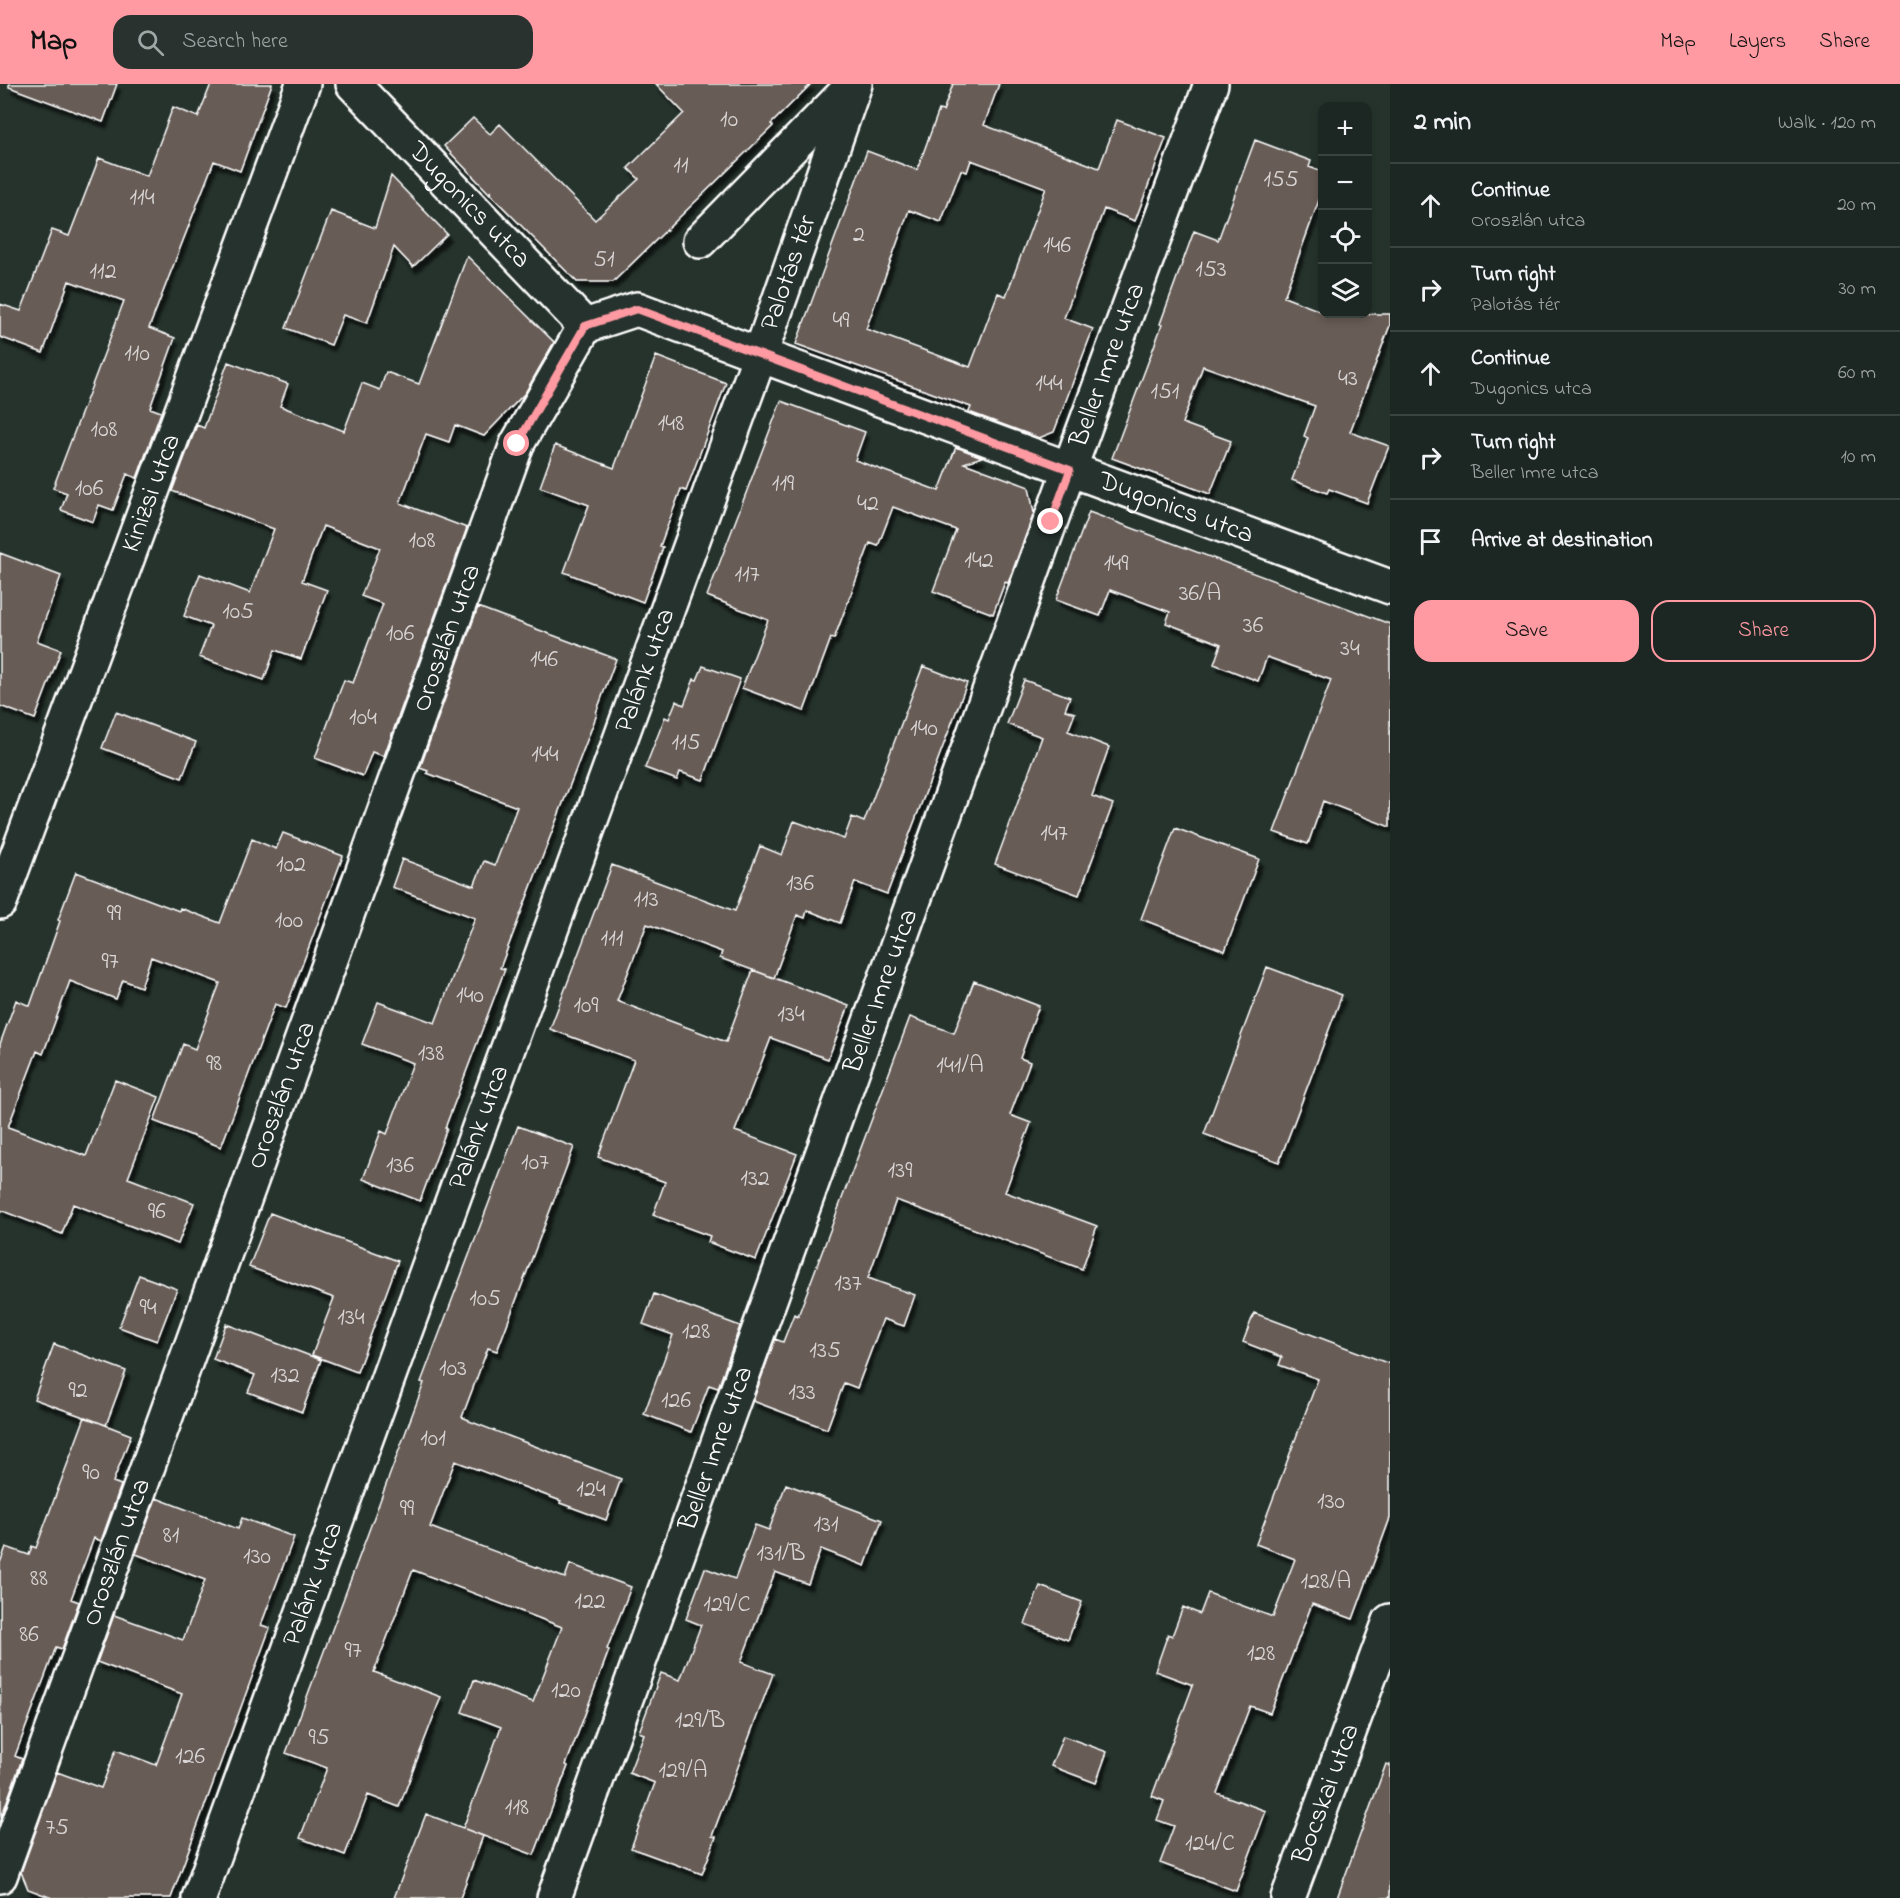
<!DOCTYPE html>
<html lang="en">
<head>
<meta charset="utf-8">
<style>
	:root { --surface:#1c2622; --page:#29322f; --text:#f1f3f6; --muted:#a0a5a5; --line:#3a4340; --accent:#ff9aa2 }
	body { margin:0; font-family:"Indie Flower",sans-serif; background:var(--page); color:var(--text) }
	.controls { position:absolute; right:18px; top:18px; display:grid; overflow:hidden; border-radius:12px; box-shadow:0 3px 9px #0003 }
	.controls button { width:54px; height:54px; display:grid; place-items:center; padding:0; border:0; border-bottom:2px solid var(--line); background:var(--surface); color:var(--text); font:30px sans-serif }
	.stop { position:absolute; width:18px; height:18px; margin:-14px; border:4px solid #ff9aa2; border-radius:50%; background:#fff }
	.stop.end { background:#ff9aa2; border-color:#fff; box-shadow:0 2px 6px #0008 }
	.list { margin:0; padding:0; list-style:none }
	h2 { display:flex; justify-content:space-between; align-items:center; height:78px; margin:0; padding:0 24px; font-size:26px }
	h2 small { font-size:20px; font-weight:400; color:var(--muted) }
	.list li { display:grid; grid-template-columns:39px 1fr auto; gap:18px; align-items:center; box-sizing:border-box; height:84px; padding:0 24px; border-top:2px solid var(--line) }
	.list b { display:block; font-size:22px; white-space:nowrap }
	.list p { margin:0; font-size:20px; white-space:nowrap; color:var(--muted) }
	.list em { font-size:20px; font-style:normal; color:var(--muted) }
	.actions { display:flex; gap:12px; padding:18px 24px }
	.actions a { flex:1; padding:14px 0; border:2px solid var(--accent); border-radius:18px; text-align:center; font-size:21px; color:var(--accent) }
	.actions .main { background:var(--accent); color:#111 }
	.icon { flex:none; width:33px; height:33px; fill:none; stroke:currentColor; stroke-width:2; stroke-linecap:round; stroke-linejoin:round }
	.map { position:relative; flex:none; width:1390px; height:1814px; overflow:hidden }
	header { display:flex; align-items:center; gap:36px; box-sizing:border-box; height:84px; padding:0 30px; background:var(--accent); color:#111 }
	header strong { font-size:28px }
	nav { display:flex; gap:33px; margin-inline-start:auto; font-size:21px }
	.search { width:420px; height:54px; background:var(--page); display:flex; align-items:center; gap:15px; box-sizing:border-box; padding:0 21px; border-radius:18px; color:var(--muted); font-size:22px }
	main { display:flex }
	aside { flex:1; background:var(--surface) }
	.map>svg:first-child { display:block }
</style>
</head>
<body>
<header>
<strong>Map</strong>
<div class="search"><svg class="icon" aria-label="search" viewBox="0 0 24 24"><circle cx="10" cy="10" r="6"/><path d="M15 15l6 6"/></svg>Search here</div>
<nav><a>Map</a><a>Layers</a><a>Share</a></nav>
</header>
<main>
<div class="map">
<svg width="1390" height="1814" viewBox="0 0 1390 1814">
	<defs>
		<filter id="shadow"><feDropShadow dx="3.5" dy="6" stdDeviation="1.5" flood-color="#0009"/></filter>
	</defs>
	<rect width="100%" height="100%" fill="#26332d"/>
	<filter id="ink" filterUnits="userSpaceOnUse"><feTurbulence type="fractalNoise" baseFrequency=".0167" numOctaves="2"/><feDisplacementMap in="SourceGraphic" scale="12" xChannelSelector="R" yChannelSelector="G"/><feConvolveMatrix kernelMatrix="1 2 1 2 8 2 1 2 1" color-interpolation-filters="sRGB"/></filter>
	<g filter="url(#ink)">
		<!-- building -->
		<path fill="#685c57" stroke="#fff" stroke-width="1.5" fill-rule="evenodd" filter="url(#shadow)" d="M 9,0 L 117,0 L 103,38 L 9,3 Z
			M 211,0 L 272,0 L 240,87 L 214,77 L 149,244 L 175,254 L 150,324 L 161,328 L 137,394 L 127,390 L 113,426 L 99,421 L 93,438 L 61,426 L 67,409 L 53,404 L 124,217 L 69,197 L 43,269 L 0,253 L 0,220 L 21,227 L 52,146 L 69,152 L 99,74 L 147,92 L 173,23 L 198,33 Z
			M 656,0 L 811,0 L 771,40 L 773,42 L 613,198 L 577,198 L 490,110 L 491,107 L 489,109 L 444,62 L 473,34 L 490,50 L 500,40 L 595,136 L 639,95 L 628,84 L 684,29 Z
			M 953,0 L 999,0 L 984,41 L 1099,84 L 1117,36 L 1166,54 L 1135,137 L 1104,125 L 1064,234 L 1093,245 L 1054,348 L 1039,354 L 969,328 L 971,323 L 796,260 L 867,67 L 917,86 L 939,26 L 943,27 ZM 971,76 L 1046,104 L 1006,212 L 998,209 L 970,283 L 866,245 L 909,126 L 941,138 L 961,86 L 967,88 Z
			M 1255,56 L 1311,77 L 1309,83 L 1323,88 L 1323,105 L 1284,213 L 1323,228 L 1323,230 L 1390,230 L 1390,241 L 1350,348 L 1389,362 L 1367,419 L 1329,405 L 1327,409 L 1292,396 L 1308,354 L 1304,352 L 1315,322 L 1203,282 L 1182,339 L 1231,357 L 1210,410 L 1112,374 L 1162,241 L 1160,240 L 1194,147 L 1218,156 Z
			M 391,92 L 447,150 L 413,183 L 394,163 L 367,239 L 343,231 L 331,261 L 286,244 L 331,127 L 375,144 Z
			M 467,172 L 554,258 L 525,309 L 484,352 L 455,341 L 449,358 L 426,350 L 400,419 L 467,444 L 384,672 L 372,668 L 363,692 L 315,674 L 344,596 L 353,599 L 383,520 L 361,512 L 380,464 L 323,442 L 302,497 L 327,506 L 301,575 L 275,566 L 264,596 L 199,573 L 211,542 L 184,532 L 200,490 L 250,509 L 274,445 L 172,407 L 197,341 L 204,344 L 228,278 L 288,300 L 280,322 L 344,347 L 362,299 L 380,306 L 386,288 L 419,300 Z
			M 656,272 L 726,299 L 686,407 L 681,405 L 660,462 L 663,463 L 643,518 L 564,488 L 589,421 L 540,403 L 555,361 L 614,384 Z
			M 781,317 L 865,348 L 855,376 L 939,407 L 956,363 L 982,373 L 964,379 L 1029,403 L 1034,429 L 1008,499 L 1005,498 L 993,530 L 933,507 L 956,446 L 893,423 L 878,462 L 870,459 L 834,555 L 831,554 L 804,627 L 742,604 L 768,536 L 707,512 Z
			M 1089,428 L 1390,540 L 1390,743 L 1323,717 L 1308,760 L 1274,748 L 1331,596 L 1267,573 L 1258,597 L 1214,580 L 1221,560 L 1166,539 L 1170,528 L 1110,506 L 1100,532 L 1056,516 Z
			M 0,469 L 61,492 L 37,557 L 61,566 L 35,635 L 0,622 Z
			M 478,523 L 616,575 L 596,629 L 597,630 L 500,884 L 505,885 L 445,1044 L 447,1044 L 420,1117 L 363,1095 L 381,1047 L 387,1050 L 413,979 L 362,960 L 378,918 L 435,939 L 475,834 L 392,803 L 402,775 L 474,802 L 484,777 L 495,781 L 517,723 L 427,689 L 428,687 L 420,684 Z
			M 703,582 L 740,595 L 703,696 L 680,688 L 677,696 L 645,684 L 665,633 L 669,635 L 676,617 L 684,621 L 694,595 L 697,596 Z
			M 923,582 L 967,599 L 887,810 L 855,798 L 840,839 L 807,826 L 805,834 L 797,831 L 774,894 L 720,874 L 722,868 L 647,840 L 617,917 L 726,958 L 753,886 L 849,922 L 828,975 L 771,954 L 735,1047 L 797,1070 L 756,1176 L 708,1158 L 710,1152 L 653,1131 L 665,1098 L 598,1073 L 634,976 L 550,945 L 612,781 L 735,827 L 760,762 L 782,771 L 794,737 L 844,755 L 852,733 L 864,738 Z
			M 1024,596 L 1070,613 L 1065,626 L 1075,629 L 1068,647 L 1109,663 L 1092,712 L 1113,720 L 1079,811 L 995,780 L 1042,653 L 1007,640 Z
			M 116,628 L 196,658 L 182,694 L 102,664 Z
			M 1175,744 L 1259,775 L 1225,867 L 1141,835 Z
			M 283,749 L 343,772 L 286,924 L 275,920 L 221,1063 L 154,1037 L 183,960 L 195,965 L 220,899 L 151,873 L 141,903 L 123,896 L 116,915 L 70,897 L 43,970 L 37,967 L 8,1043 L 86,1072 L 115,996 L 159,1013 L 128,1094 L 194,1119 L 178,1160 L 73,1120 L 62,1150 L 0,1126 L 0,960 L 16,916 L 30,922 L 60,837 L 58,836 L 76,788 L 179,827 L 180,824 L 220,839 L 252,755 L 276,765 Z
			M 1267,883 L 1342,911 L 1279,1078 L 1204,1050 Z
			M 974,897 L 1039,922 L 1020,974 L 1030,978 L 1010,1031 L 1031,1039 L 1005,1108 L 1097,1142 L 1082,1185 L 896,1116 L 868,1194 L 915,1211 L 904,1242 L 883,1235 L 857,1304 L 844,1299 L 827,1345 L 753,1317 L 775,1255 L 783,1258 L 794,1230 L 798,1232 L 910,933 L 954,949 Z
			M 518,1042 L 574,1063 L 497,1267 L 488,1264 L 462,1333 L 469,1336 L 469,1337 L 621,1395 L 606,1436 L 560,1419 L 561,1417 L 455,1377 L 430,1443 L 565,1494 L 570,1480 L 631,1503 L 607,1565 L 609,1566 L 566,1681 L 568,1682 L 534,1771 L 465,1745 L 483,1752 L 460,1814 L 394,1814 L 426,1730 L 463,1744 L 501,1643 L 462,1628 L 474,1596 L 533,1618 L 562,1543 L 413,1486 L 374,1588 L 441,1613 L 399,1723 L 368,1711 L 345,1771 L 300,1754 L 327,1684 L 286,1669 L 424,1299 L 421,1298 Z
			M 270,1129 L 398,1177 L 357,1288 L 312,1271 L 334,1214 L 249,1183 Z
			M 139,1191 L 177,1205 L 157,1257 L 119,1243 Z
			M 654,1210 L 740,1242 L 718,1304 L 709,1301 L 691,1348 L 644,1330 L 673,1251 L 643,1240 Z
			M 1254,1229 L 1390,1280 L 1390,1434 L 1353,1535 L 1312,1520 L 1270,1629 L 1250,1622 L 1217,1709 L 1266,1727 L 1236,1807 L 1160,1779 L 1174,1742 L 1157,1736 L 1164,1717 L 1152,1712 L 1193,1601 L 1155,1587 L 1168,1550 L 1172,1552 L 1183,1523 L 1200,1530 L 1208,1509 L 1273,1533 L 1295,1475 L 1256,1460 L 1318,1295 L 1279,1281 L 1282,1273 L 1243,1258 Z
			M 226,1240 L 321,1276 L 302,1328 L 248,1308 L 255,1291 L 213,1275 Z
			M 54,1260 L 126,1287 L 106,1341 L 34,1315 Z
			M 85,1333 L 131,1351 L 113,1398 L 121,1401 L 101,1457 L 94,1454 L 71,1515 L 79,1518 L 62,1565 L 56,1563 L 15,1672 L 22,1675 L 1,1734 L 0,1479 L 6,1463 L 29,1471 L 32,1462 L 36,1464 Z
			M 786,1400 L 882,1436 L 865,1482 L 821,1465 L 808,1500 L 775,1488 L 741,1578 L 773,1590 L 712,1752 L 716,1753 L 702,1790 L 631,1764 L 655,1699 L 629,1689 L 644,1650 L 639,1648 L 661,1589 L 680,1596 L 701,1541 L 686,1535 L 705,1484 L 735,1495 L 755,1441 L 769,1446 Z
			M 156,1414 L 238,1445 L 242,1434 L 294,1453 L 261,1541 L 270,1544 L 171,1814 L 52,1814 L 28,1805 L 21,1788 L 57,1688 L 101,1704 L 116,1666 L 156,1681 L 182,1610 L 97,1578 L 114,1531 L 183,1556 L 205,1496 L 136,1470 Z
			M 1040,1502 L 1082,1518 L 1068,1556 L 1025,1540 Z
			M 1063,1652 L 1107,1668 L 1096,1699 L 1051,1682 Z
			M 1386,1680 L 1390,1681 L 1390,1814 L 1337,1814 Z"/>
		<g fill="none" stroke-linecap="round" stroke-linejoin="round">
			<defs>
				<g id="minor">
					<path id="s1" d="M 353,0 L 585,242"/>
					<path d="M 700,157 L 848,6"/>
					<path id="s2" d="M 585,242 L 637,225 L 760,271 L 855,0"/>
					<path id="s3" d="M 0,818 L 303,0"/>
					<path id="s4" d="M 0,1792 L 517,360 L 585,242"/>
					<path id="s5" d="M 199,1814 L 760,271 L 1390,503"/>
					<path id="s6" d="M 554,1814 L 1069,386 L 1211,0"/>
					<path id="s7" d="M 1288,1814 L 1390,1537"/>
				</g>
			</defs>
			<!-- minor casing -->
			<use href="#minor" stroke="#fff" stroke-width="38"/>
			<!-- minor -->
			<use href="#minor" stroke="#26332d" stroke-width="33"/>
		</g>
	</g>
	<g fill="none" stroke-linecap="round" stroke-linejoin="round" filter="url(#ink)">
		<!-- route -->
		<path stroke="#ff9aa2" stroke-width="8" d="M 517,360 L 585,242 L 637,225 L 1070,386 L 1051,438"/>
	</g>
	<g text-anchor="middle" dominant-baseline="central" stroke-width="4.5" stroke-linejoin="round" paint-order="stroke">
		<!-- number labels -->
		<g font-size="24" fill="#d9d6d5">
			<text x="729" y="36">10</text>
			<text x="681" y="82">11</text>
			<text x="1281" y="96">155</text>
			<text x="142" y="114">114</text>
			<text x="859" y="151">2</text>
			<text x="1057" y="162">146</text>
			<text x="604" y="176">51</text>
			<text x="1211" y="186">153</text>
			<text x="103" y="188">112</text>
			<text x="841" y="237">49</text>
			<text x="137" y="270">110</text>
			<text x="1348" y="295">43</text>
			<text x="1049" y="300">144</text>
			<text x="1165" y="308">151</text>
			<text x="671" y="340">148</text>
			<text x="104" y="346">108</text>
			<text x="783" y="400">119</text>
			<text x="89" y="405">106</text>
			<text x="868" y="420">42</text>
			<text x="422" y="457">108</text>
			<text x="979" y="477">142</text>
			<text x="1116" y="480">149</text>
			<text x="747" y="491">117</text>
			<text x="1200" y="510">36/A</text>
			<text x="238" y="528">105</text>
			<text x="1253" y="542">36</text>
			<text x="400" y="550">106</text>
			<text x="1350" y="565">34</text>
			<text x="544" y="576">146</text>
			<text x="363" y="634">104</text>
			<text x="924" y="645">140</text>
			<text x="686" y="659">115</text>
			<text x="545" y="671">144</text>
			<text x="1054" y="750">147</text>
			<text x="291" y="781">102</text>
			<text x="800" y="800">136</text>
			<text x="646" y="816">113</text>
			<text x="114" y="830">99</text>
			<text x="289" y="837">100</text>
			<text x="612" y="855">111</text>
			<text x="110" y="878">97</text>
			<text x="470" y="912">140</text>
			<text x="586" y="922">109</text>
			<text x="791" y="931">134</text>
			<text x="431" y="970">138</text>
			<text x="214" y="980">98</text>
			<text x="960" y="982">141/A</text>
			<text x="535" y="1079">107</text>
			<text x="400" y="1082">136</text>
			<text x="900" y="1087">139</text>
			<text x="755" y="1095">132</text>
			<text x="157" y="1128">96</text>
			<text x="848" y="1200">137</text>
			<text x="485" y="1215">105</text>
			<text x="148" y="1224">94</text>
			<text x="351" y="1234">134</text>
			<text x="696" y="1248">128</text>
			<text x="825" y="1267">135</text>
			<text x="453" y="1285">103</text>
			<text x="285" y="1292">132</text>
			<text x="78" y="1307">92</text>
			<text x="802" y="1309">133</text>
			<text x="676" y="1317">126</text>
			<text x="433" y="1355">101</text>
			<text x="91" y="1389">90</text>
			<text x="591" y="1406">124</text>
			<text x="1331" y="1418">130</text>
			<text x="407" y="1425">99</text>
			<text x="826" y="1441">131</text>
			<text x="171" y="1452">81</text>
			<text x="781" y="1470">131/B</text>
			<text x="257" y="1473">130</text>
			<text x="39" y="1495">88</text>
			<text x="1326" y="1498">128/A</text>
			<text x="590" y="1518">122</text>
			<text x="727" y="1521">129/C</text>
			<text x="29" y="1551">86</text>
			<text x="353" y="1567">97</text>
			<text x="1261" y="1570">128</text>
			<text x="566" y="1607">120</text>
			<text x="700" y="1637">129/B</text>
			<text x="319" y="1654">95</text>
			<text x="190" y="1673">126</text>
			<text x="683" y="1687">129/A</text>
			<text x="517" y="1724">118</text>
			<text x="57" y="1744">75</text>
			<text x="1210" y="1760">124/C</text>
		</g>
		<!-- street labels -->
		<g font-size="27" fill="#fff" stroke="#26332d">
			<text stroke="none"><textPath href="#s1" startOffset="168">Dugonics utca</textPath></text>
			<text stroke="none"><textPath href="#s2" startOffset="273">Palotás tér</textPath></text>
			<text stroke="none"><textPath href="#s6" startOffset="1630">Beller Imre utca</textPath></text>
			<text stroke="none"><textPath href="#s3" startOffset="436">Kinizsi utca</textPath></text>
			<text stroke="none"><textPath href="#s5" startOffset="2085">Dugonics utca</textPath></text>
			<text stroke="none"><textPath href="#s4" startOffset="1316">Oroszlán utca</textPath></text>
			<text stroke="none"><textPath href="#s5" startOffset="1306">Palánk utca</textPath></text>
			<text stroke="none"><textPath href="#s6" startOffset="964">Beller Imre utca</textPath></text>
			<text stroke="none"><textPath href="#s4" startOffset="830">Oroszlán utca</textPath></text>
			<text stroke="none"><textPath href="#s5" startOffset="820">Palánk utca</textPath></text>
			<text stroke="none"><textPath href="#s6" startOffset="478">Beller Imre utca</textPath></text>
			<text stroke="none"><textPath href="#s4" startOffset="344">Oroszlán utca</textPath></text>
			<text stroke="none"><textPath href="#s5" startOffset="334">Palánk utca</textPath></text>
			<text stroke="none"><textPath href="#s7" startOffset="111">Bocskai utca</textPath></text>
		</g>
	</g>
</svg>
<div class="controls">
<button>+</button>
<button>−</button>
<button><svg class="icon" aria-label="locate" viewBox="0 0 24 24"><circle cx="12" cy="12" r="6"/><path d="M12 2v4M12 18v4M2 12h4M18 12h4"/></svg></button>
<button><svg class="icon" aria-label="layers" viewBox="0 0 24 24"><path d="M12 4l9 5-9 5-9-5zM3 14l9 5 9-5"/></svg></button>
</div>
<div class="stop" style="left:517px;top:360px"></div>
<div class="stop end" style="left:1051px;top:438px"></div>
</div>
<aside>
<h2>2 min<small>Walk · 120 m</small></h2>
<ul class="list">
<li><svg class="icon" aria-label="ahead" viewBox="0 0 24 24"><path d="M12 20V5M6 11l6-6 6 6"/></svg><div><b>Continue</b><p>Oroszlán utca</p></div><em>20 m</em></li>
<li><svg class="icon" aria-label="right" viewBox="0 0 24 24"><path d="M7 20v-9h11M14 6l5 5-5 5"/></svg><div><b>Turn right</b><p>Palotás tér</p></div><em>30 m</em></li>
<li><svg class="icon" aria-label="ahead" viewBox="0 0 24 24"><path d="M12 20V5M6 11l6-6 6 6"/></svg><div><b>Continue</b><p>Dugonics utca</p></div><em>60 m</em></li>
<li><svg class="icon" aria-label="right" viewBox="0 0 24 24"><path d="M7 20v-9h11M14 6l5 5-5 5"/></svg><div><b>Turn right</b><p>Beller Imre utca</p></div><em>10 m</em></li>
<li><svg class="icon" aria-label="arrive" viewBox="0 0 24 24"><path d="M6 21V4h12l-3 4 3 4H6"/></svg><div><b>Arrive at destination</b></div></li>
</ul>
<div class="actions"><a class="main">Save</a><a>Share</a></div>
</aside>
</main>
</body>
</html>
